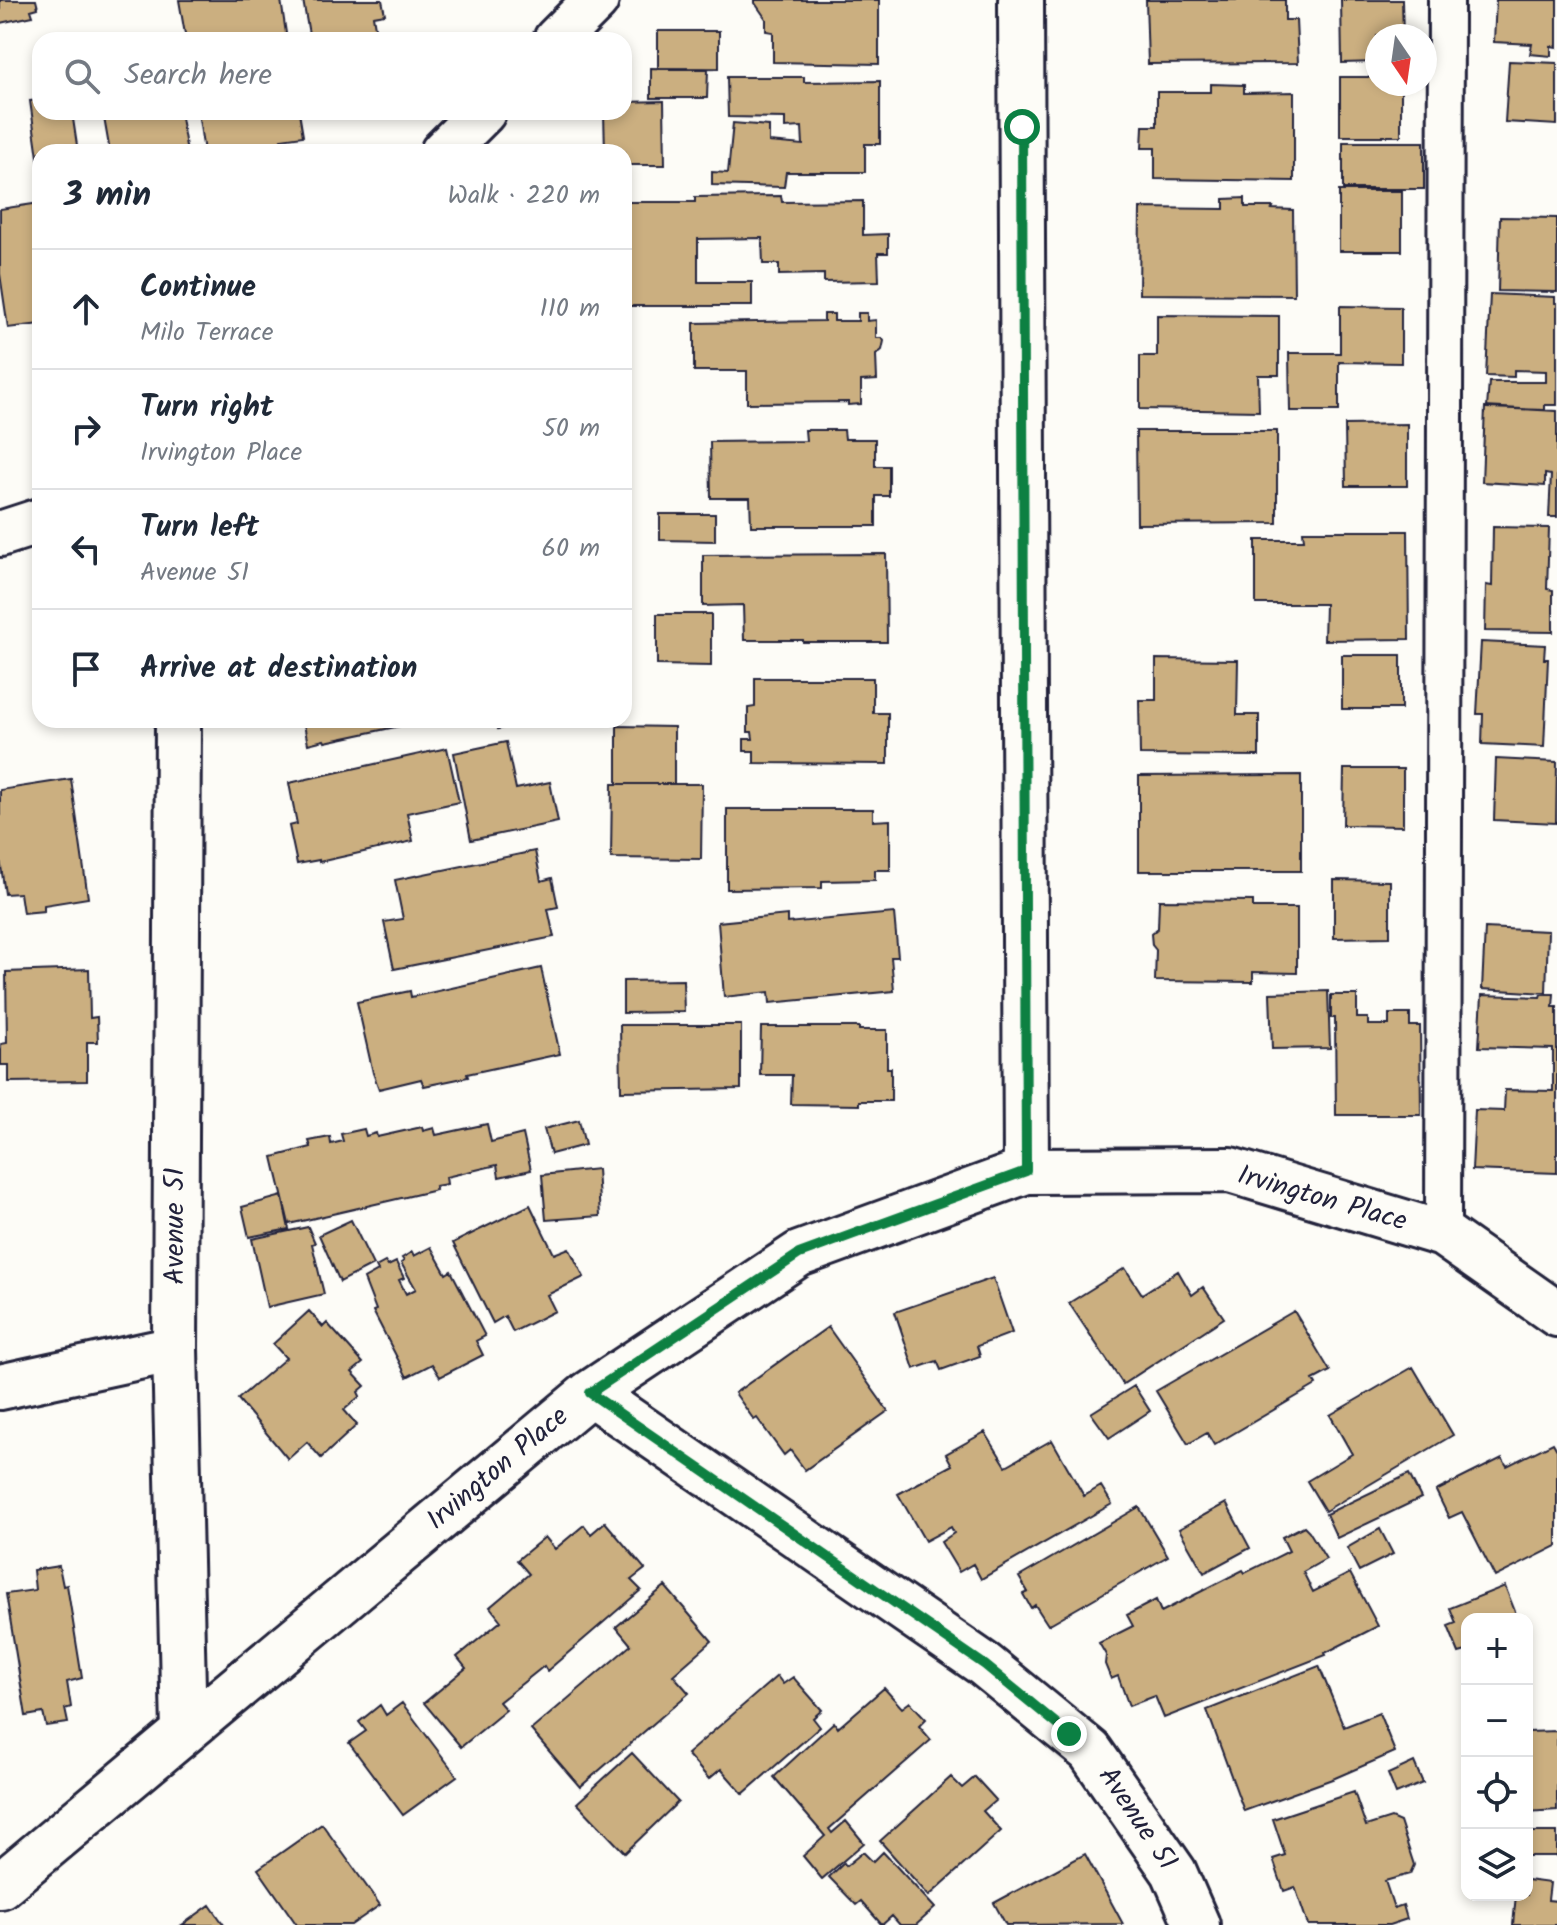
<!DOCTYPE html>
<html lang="en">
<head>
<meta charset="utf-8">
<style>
	:root { --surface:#fff; --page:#f2f2f3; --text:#1f2937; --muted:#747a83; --line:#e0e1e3 }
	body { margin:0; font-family:Kalam,sans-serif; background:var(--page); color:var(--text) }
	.controls { position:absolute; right:24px; bottom:24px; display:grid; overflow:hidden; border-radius:16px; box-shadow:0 4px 12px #0003 }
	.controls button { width:72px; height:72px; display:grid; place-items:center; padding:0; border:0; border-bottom:2px solid var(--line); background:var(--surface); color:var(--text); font:40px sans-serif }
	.compass { position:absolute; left:1365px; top:24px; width:72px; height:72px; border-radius:50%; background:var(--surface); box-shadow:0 4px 12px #0003; rotate:167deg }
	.stop { position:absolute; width:24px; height:24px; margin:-18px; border:6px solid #0b8043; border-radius:50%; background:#fff }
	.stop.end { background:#0b8043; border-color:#fff; box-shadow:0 2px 8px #0008 }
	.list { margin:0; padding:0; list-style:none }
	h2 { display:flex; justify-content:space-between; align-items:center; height:104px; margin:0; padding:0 32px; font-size:34px }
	h2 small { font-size:26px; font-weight:400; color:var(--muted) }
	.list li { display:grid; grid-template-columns:52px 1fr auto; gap:24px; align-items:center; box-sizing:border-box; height:120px; padding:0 32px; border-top:2px solid var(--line) }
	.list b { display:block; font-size:30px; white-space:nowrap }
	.list p { margin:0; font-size:26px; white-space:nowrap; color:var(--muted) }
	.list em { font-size:26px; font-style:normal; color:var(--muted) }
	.icon { flex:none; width:44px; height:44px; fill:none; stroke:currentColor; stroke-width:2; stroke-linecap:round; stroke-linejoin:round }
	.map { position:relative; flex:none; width:1557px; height:1925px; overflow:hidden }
	.search { position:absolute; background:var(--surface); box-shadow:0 4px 12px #0003; left:32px; top:32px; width:600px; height:88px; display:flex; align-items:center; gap:20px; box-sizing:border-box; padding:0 28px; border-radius:24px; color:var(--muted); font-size:30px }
	.panel { position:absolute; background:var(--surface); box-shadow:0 4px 12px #0003; left:32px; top:144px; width:600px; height:584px; border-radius:24px }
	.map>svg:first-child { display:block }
</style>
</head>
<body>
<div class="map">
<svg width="1557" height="1925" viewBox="0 0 1557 1925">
	<rect width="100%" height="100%" fill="#fdfcf7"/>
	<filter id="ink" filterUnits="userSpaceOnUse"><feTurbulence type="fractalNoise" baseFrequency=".0125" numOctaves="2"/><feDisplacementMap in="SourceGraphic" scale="16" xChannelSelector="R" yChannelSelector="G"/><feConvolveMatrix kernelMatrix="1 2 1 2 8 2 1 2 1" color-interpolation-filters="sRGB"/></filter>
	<g filter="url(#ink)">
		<!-- building -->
		<path fill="#cbaf80" stroke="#22223b" stroke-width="2" d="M 0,0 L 36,0 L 38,8 L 31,10 L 33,16 L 0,23 Z
			M 179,0 L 281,0 L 287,40 L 186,40 Z
			M 303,0 L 382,0 L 385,14 L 373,16 L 377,40 L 310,40 Z
			M 755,0 L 879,0 L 879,64 L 773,62 L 773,32 L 766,31 L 766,19 L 755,3 Z
			M 1146,0 L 1285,0 L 1285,20 L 1296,20 L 1298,63 L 1148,64 Z
			M 1341,0 L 1402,0 L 1403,36 L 1377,36 L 1377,62 L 1342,63 Z
			M 1496,0 L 1557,0 L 1557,47 L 1551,46 L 1551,56 L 1530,54 L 1532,44 L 1494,42 Z
			M 658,31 L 719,31 L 719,68 L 658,69 Z
			M 1509,61 L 1557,63 L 1557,125 L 1505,122 Z
			M 651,68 L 708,69 L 707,98 L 651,98 Z
			M 727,77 L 804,77 L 804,82 L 880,81 L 880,144 L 865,144 L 865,172 L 786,172 L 784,187 L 712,185 L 712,172 L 728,173 L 733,123 L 769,126 L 769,142 L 803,145 L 802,127 L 785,128 L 785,118 L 728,117 Z
			M 1340,77 L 1377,77 L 1377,84 L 1401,84 L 1401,136 L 1340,136 Z
			M 1211,84 L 1244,85 L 1244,93 L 1294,92 L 1294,181 L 1155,179 L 1155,148 L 1142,148 L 1143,126 L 1157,126 L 1157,92 L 1211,92 Z
			M 40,100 L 40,112 L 72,112 L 78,152 L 40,152 L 40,171 L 30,101 Z
			M 664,101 L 665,165 L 624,165 L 624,152 L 605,152 L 604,112 L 624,112 L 624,102 Z
			M 103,112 L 180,112 L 187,152 L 110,152 Z
			M 198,112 L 299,112 L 303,136 L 281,139 L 282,145 L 242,152 L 204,152 Z
			M 1343,142 L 1424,142 L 1424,189 L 1343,189 Z
			M 1339,191 L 1402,191 L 1402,251 L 1339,251 Z
			M 781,196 L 782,202 L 863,201 L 863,235 L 888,234 L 888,253 L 878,253 L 879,281 L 824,282 L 824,274 L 779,275 L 779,264 L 763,264 L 762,238 L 698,239 L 698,282 L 752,282 L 752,306 L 624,306 L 624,202 L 695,202 L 695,197 Z
			M 1245,198 L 1245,207 L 1273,207 L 1272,209 L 1293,210 L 1294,295 L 1139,294 L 1140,208 L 1224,209 L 1224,199 Z
			M 40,203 L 40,324 L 8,328 L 0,274 L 0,209 Z
			M 1500,217 L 1557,218 L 1557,292 L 1498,291 Z
			M 1490,294 L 1555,297 L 1555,303 L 1557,303 L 1557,405 L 1545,405 L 1545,410 L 1487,408 L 1489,382 L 1546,382 L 1546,371 L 1514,370 L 1514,377 L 1486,376 Z
			M 1340,306 L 1401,307 L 1401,363 L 1339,362 L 1339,411 L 1290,411 L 1289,353 L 1340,353 Z
			M 858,313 L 867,313 L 867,321 L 876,320 L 876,338 L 882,338 L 884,341 L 882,350 L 876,355 L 877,380 L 861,381 L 861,404 L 848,405 L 848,402 L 747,403 L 747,371 L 694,371 L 694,323 L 824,321 L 824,314 L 834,314 L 834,321 L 858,321 Z
			M 1157,315 L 1279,316 L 1279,375 L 1258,375 L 1259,411 L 1140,409 L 1140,356 L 1157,356 Z
			M 1485,407 L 1557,411 L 1557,517 L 1549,517 L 1551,475 L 1545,474 L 1545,486 L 1482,482 Z
			M 1407,424 L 1407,486 L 1346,486 L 1345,425 Z
			M 805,430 L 844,430 L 845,439 L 875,439 L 875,466 L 889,466 L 889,496 L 876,496 L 876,526 L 751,526 L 750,498 L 711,498 L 710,442 L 806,441 Z
			M 1136,431 L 1277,431 L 1277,523 L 1137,524 Z
			M 660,514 L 715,514 L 715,541 L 660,540 Z
			M 1493,527 L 1549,528 L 1547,589 L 1553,590 L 1553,632 L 1485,631 L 1486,585 L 1492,586 Z
			M 1303,531 L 1408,531 L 1409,639 L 1324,640 L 1325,604 L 1256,604 L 1256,540 L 1304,540 Z
			M 886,554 L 887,642 L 803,642 L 803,640 L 744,640 L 743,605 L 703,606 L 703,555 Z
			M 657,614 L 711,614 L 711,666 L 657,665 Z
			M 1481,642 L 1545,645 L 1544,659 L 1548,659 L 1544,747 L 1482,744 L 1483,714 L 1477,714 Z
			M 1342,655 L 1401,655 L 1401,709 L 1342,709 Z
			M 1156,659 L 1238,660 L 1237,715 L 1259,715 L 1259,756 L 1140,755 L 1139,700 L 1156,700 Z
			M 755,678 L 873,678 L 873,713 L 888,713 L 888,764 L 754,763 L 754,751 L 744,751 L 744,739 L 753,739 L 752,732 L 748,732 L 748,708 L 755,707 Z
			M 303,720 L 428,720 L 325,742 L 324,740 L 308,744 Z
			M 496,720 L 543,720 L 498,729 Z
			M 617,726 L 674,727 L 674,784 L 617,784 Z
			M 506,742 L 516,789 L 550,782 L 558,822 L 471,840 L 454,753 Z
			M 447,748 L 459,802 L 407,813 L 413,841 L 319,862 L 319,860 L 297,864 L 289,826 L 297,824 L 289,783 Z
			M 1496,759 L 1557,762 L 1556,823 L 1494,820 Z
			M 1344,769 L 1403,769 L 1403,826 L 1343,825 Z
			M 1301,775 L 1301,871 L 1139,871 L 1139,776 Z
			M 71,779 L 88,898 L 44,905 L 44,911 L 23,913 L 20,893 L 5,894 L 0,859 L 0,790 Z
			M 612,784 L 702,784 L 701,859 L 611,858 Z
			M 727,809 L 873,809 L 873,821 L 890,820 L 890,870 L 875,870 L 875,880 L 822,881 L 822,888 L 727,889 Z
			M 535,851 L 541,881 L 552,878 L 558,907 L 548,909 L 554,937 L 394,969 L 384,922 L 403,919 L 395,880 Z
			M 1334,880 L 1390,881 L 1390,937 L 1334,938 Z
			M 1159,900 L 1253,901 L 1253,908 L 1297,908 L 1297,973 L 1253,972 L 1253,982 L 1155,981 L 1156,950 L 1152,945 L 1151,934 L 1158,928 Z
			M 894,913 L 898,957 L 891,957 L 894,991 L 770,1003 L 769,992 L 724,997 L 718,922 L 787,915 L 787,923 Z
			M 1485,928 L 1548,931 L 1546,993 L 1482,989 Z
			M 541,968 L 560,1054 L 467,1074 L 468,1077 L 424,1086 L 421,1079 L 379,1089 L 373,1073 L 357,1002 L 410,991 L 411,997 Z
			M 89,969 L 90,1018 L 97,1017 L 98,1042 L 87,1042 L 87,1081 L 9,1082 L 9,1065 L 1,1065 L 1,1044 L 7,1043 L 6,972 Z
			M 683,980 L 684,1012 L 623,1013 L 623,981 Z
			M 1328,991 L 1330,1048 L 1272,1049 L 1270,993 Z
			M 1541,994 L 1554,994 L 1553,1007 L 1557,1007 L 1557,1173 L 1472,1170 L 1475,1110 L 1504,1111 L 1505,1090 L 1553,1091 L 1553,1049 L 1479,1047 L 1482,995 L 1540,997 Z
			M 1331,995 L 1357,995 L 1357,1018 L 1368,1018 L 1368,1025 L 1389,1025 L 1389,1014 L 1410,1014 L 1410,1026 L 1420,1026 L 1421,1115 L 1336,1115 L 1335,1018 L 1331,1018 Z
			M 620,1025 L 741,1025 L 741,1089 L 621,1091 Z
			M 761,1027 L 859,1027 L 859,1030 L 887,1030 L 887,1068 L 891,1068 L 891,1101 L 859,1101 L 859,1105 L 791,1104 L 792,1075 L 760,1075 Z
			M 579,1120 L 585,1145 L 551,1154 L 544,1129 Z
			M 487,1124 L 491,1142 L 523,1134 L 531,1170 L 499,1177 L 497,1165 L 446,1177 L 447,1184 L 435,1186 L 436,1190 L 289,1224 L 273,1157 L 311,1147 L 309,1141 L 330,1137 L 331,1144 L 343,1141 L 341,1134 L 364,1129 L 366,1136 L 376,1133 L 377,1137 L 422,1127 L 423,1131 L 434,1128 L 436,1135 Z
			M 597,1169 L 600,1216 L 546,1220 L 542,1175 Z
			M 282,1196 L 289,1229 L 249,1237 L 242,1207 Z
			M 530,1205 L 554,1254 L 569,1248 L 584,1277 L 547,1295 L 555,1311 L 513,1332 L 505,1316 L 493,1323 L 453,1243 Z
			M 351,1220 L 373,1265 L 340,1282 L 319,1235 Z
			M 308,1227 L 315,1243 L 312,1244 L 324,1294 L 267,1307 L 252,1239 Z
			M 431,1247 L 446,1274 L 451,1271 L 485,1336 L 476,1341 L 483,1355 L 440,1377 L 432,1364 L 407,1377 L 373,1311 L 376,1310 L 364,1279 L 378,1271 L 376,1267 L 385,1262 L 388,1266 L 396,1262 L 404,1278 L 399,1280 L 406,1294 L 416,1289 L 401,1263 L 404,1261 L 402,1258 L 412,1252 L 414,1256 Z
			M 1125,1268 L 1142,1294 L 1178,1271 L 1192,1295 L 1203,1287 L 1224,1318 L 1123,1384 L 1069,1303 Z
			M 993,1278 L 1012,1333 L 977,1346 L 980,1356 L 941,1370 L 937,1361 L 914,1369 L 895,1312 Z
			M 309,1311 L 323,1327 L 327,1323 L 363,1363 L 352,1372 L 365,1386 L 358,1392 L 360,1396 L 344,1410 L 357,1425 L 321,1458 L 307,1442 L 288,1459 L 238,1399 L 286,1358 L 273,1344 Z
			M 1294,1311 L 1330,1371 L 1313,1380 L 1316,1385 L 1214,1445 L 1207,1433 L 1188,1444 L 1156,1391 Z
			M 828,1327 L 888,1411 L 805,1470 L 790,1450 L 784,1455 L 757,1418 L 754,1420 L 735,1393 Z
			M 1413,1367 L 1453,1435 L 1325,1511 L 1307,1481 L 1352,1454 L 1330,1415 Z
			M 1134,1386 L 1150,1411 L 1109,1438 L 1091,1413 Z
			M 985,1432 L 1006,1466 L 1052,1440 L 1084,1496 L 1101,1486 L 1112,1504 L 981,1579 L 973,1564 L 959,1572 L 941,1542 L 954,1533 L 951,1527 L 925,1541 L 898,1494 L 952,1465 L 946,1454 Z
			M 1553,1443 L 1557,1450 L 1557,1546 L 1495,1577 L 1462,1512 L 1449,1518 L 1436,1491 L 1502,1458 L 1507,1466 Z
			M 1409,1474 L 1421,1498 L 1337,1538 L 1326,1514 Z
			M 1226,1503 L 1250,1548 L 1204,1573 L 1179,1529 Z
			M 1139,1507 L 1168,1556 L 1048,1625 L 1035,1605 L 1031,1608 L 1023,1594 L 1028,1592 L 1019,1577 Z
			M 605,1522 L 645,1569 L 631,1580 L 641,1590 L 547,1671 L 544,1666 L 499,1702 L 506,1710 L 461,1747 L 424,1703 L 466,1668 L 457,1657 L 501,1621 L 490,1607 L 529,1574 L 517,1560 L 545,1537 L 555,1549 L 584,1525 L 591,1534 Z
			M 1304,1526 L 1309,1531 L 1326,1559 L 1303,1572 L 1313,1592 L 1350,1573 L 1378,1626 L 1325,1653 L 1326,1655 L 1164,1718 L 1155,1696 L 1129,1706 L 1118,1676 L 1111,1679 L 1105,1664 L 1106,1655 L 1099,1643 L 1133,1626 L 1127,1615 L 1156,1600 L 1161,1612 L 1243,1570 L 1245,1573 L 1289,1551 L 1282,1537 Z
			M 1380,1529 L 1393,1554 L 1359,1571 L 1347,1548 Z
			M 59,1566 L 63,1586 L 67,1585 L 82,1678 L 67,1682 L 71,1707 L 65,1709 L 68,1723 L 46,1726 L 43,1713 L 26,1716 L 6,1594 L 35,1590 L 33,1570 Z
			M 665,1586 L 712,1641 L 673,1675 L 689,1693 L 580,1787 L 531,1730 L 631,1645 L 616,1627 Z
			M 1505,1586 L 1518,1619 L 1467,1619 L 1467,1652 L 1466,1651 L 1459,1653 L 1448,1626 L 1456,1623 L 1450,1608 Z
			M 1319,1666 L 1344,1727 L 1379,1713 L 1395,1752 L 1335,1778 L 1244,1811 L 1207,1710 Z
			M 777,1676 L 783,1684 L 793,1677 L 822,1710 L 813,1718 L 820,1727 L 743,1794 L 721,1769 L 709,1779 L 687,1754 Z
			M 884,1688 L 902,1708 L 910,1702 L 926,1719 L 919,1726 L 931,1740 L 829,1829 L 832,1833 L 846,1821 L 864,1843 L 822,1879 L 803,1856 L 825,1836 L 774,1777 L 834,1722 L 838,1728 Z
			M 402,1703 L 457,1776 L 403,1815 L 349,1743 L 366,1731 L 359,1722 L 380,1705 L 386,1715 Z
			M 1557,1731 L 1557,1810 L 1527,1812 L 1527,1732 Z
			M 632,1753 L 678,1802 L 625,1853 L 577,1803 Z
			M 1414,1762 L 1423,1783 L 1396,1794 L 1388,1774 Z
			M 951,1777 L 962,1788 L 975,1777 L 996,1800 L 983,1811 L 1001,1831 L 929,1896 L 880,1841 Z
			M 1354,1792 L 1366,1826 L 1391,1818 L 1400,1822 L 1414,1865 L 1410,1874 L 1385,1881 L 1394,1908 L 1403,1905 L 1407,1919 L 1389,1925 L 1308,1925 L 1295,1887 L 1284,1891 L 1273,1859 L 1285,1855 L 1273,1819 Z
			M 322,1824 L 380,1905 L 351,1925 L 297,1925 L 258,1869 Z
			M 1527,1832 L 1557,1832 L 1557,1856 L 1527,1856 Z
			M 863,1852 L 873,1862 L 883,1852 L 935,1908 L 916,1925 L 900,1925 L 892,1916 L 882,1925 L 861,1901 L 856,1905 L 829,1877 L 844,1863 L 846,1866 Z
			M 1085,1854 L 1123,1924 L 1006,1925 L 994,1903 Z
			M 1527,1880 L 1550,1883 L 1548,1900 L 1557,1901 L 1557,1925 L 1513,1925 L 1516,1895 L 1527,1895 Z
			M 210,1905 L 224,1925 L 182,1925 Z"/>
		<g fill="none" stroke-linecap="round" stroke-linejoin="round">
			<defs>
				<path id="service" d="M 1443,1234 L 1446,0"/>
				<path id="minor" d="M 1021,0 L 1026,1171
					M 556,40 L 596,0
					M 443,152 L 483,112
					M 0,534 L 40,521
					M 178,720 L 175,1349 L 184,1731
					M 0,1387 L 175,1349
					M 590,1393 L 985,1665 L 1090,1751 L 1174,1872 L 1197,1925
					M 0,1886 L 590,1393 L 799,1254 L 1026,1171 L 1230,1170 L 1443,1234 L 1557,1314"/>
			</defs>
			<!-- service casing -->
			<use href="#service" stroke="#22223b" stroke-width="40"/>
			<!-- minor casing -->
			<use href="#minor" stroke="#22223b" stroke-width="50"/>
			<!-- service -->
			<use href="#service" stroke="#fdfcf7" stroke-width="34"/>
			<!-- minor -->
			<use href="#minor" stroke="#fdfcf7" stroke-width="44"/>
		</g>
	</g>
	<g fill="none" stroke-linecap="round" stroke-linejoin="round" filter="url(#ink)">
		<!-- route -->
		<path stroke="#0b8043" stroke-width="10" d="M 1022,127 L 1026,1171 L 799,1254 L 590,1393 L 985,1665 L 1069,1734"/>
	</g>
	<g text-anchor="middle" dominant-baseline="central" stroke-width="7" stroke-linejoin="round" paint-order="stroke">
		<!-- street labels -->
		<g font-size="28" fill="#22223b" stroke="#fdfcf7">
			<text transform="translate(1322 1199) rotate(16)">Irvington Place</text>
			<text transform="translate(175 1226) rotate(-90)">Avenue 51</text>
			<text transform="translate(498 1469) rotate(-40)">Irvington Place</text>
			<text transform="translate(1137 1819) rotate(56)">Avenue 51</text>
		</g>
	</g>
</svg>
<div class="controls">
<button>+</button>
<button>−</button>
<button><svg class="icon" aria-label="locate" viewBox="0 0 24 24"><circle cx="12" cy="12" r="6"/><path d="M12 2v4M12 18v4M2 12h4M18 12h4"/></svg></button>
<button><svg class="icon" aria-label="layers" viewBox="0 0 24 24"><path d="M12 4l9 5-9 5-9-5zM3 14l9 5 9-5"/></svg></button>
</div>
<svg class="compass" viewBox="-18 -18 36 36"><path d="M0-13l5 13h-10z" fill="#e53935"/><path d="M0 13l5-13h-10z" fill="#747a83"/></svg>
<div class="stop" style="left:1022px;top:127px"></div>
<div class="stop end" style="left:1069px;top:1734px"></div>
<div class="search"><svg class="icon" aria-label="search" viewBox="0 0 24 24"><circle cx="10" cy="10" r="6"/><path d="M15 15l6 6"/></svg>Search here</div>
<section class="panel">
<h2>3 min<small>Walk · 220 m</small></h2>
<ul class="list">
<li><svg class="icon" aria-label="ahead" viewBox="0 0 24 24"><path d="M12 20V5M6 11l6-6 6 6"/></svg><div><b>Continue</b><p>Milo Terrace</p></div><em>110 m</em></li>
<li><svg class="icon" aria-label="right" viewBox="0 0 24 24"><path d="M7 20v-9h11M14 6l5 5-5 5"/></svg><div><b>Turn right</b><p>Irvington Place</p></div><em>50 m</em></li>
<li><svg class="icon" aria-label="left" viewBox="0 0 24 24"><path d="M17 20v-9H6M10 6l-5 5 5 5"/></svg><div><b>Turn left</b><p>Avenue 51</p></div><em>60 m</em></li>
<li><svg class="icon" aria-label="arrive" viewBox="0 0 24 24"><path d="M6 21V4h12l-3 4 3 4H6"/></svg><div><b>Arrive at destination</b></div></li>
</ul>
</section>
</div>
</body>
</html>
